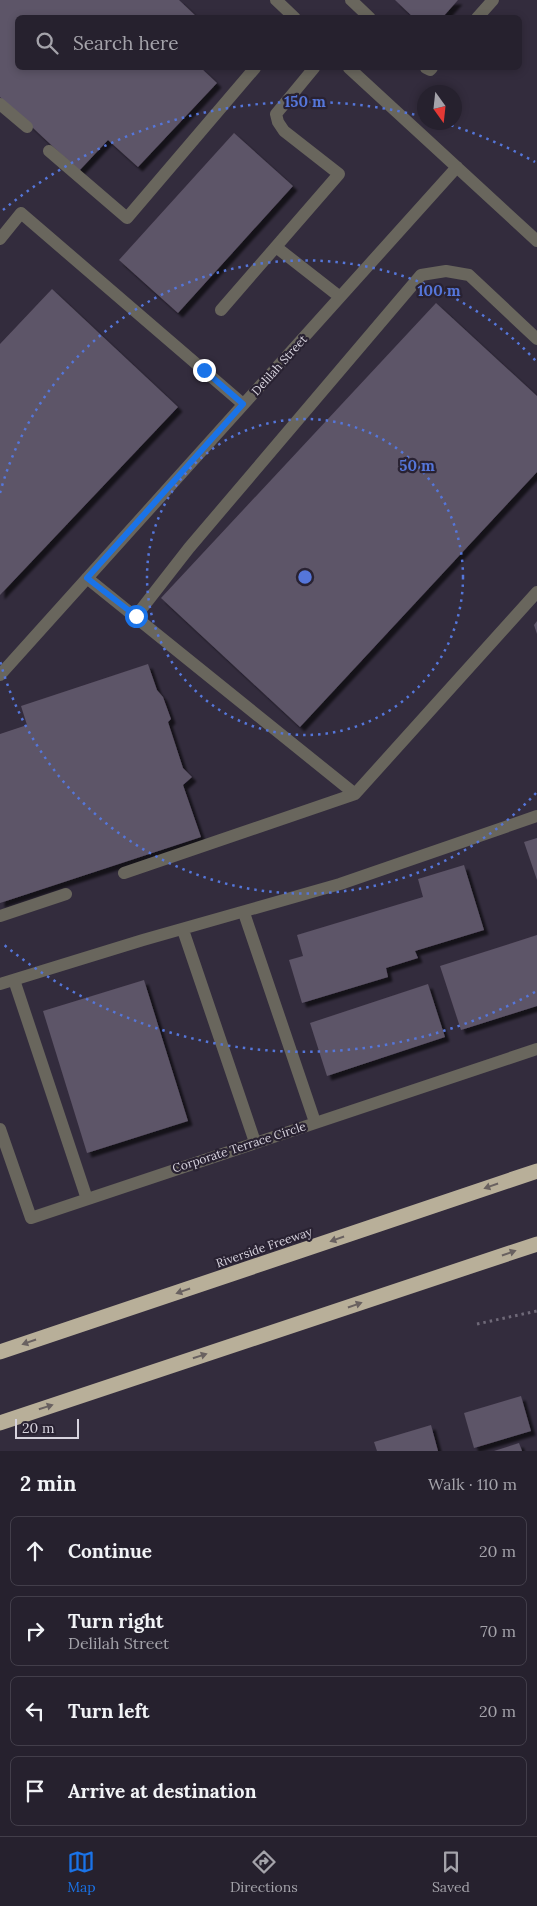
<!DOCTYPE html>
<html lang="en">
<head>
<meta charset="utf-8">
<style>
	:root { --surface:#26212e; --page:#322e3a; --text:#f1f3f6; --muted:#a4a3aa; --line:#423e4a; --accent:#1a73e8 }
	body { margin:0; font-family:Lora,serif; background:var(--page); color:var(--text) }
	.compass { position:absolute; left:417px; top:85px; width:45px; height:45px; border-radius:50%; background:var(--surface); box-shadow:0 2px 8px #0003; rotate:165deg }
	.scale { position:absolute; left:15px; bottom:12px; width:64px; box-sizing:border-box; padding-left:5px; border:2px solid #d7d3de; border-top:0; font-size:14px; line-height:18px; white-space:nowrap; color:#d7d3de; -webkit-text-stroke:4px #292232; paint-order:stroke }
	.stop { position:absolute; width:15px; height:15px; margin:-11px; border:4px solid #1a73e8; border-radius:50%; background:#fff }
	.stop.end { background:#1a73e8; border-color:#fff; box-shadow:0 1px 5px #0008 }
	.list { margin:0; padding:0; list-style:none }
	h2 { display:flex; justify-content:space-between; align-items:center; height:65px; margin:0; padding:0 20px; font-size:21px }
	h2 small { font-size:16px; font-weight:400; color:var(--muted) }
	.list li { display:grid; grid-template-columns:32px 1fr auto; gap:15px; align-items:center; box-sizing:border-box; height:70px; margin:0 10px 10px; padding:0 10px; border:1px solid var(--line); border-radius:8px }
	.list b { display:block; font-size:19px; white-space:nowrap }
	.list p { margin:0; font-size:16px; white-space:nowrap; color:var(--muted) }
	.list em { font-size:16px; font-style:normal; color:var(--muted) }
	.icon { flex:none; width:28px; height:28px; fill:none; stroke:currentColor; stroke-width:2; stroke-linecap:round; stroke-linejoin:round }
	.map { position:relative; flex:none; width:537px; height:1451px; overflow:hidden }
	.search { position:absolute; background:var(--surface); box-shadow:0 2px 8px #0003; left:15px; right:15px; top:15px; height:55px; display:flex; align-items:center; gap:12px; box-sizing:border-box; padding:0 18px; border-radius:8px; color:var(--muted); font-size:19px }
	.sheet { height:385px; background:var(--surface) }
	nav { display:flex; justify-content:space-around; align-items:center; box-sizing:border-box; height:70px; border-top:1px solid var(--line); background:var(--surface); font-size:14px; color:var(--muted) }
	nav a { display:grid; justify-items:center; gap:2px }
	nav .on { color:var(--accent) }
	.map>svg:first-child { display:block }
</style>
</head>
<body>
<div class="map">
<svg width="537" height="1451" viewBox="0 0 537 1451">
	<defs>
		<filter id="shadow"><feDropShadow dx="4.5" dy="4.5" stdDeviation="1" flood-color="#0009"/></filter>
	</defs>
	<rect width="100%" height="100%" fill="#332c3d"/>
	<!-- building -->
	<path fill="#5d5467" filter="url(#shadow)" d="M 0,0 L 179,0 L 198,18 L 18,18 L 18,68 L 201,68 L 217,83 L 138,167 L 108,140 L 79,171 L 0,97 Z
		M 395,0 L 458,0 L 442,18 L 414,18 Z
		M 234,133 L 293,186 L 178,313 L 119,260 Z
		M 52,289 L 178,407 L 0,595 L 0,344 Z
		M 436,303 L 537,396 L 537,472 L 300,727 L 161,598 Z
		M 537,621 L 537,634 L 534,625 Z
		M 148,664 L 157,690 L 163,697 L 171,719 L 168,722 L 183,768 L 192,777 L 183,785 L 201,837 L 0,903 L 0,734 L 27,725 L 21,706 Z
		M 537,838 L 537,880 L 524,842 Z
		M 464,865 L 484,930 L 415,951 L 418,958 L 386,968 L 388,977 L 302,1003 L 289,960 L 303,956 L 297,935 L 423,897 L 418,879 Z
		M 537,935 L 537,1006 L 461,1030 L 440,966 Z
		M 144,980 L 188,1121 L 87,1153 L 43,1011 Z
		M 428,984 L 445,1037 L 327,1076 L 310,1023 Z
		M 521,1396 L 531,1431 L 474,1448 L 464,1413 Z
		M 431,1425 L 438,1451 L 377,1451 L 374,1442 Z
		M 519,1443 L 522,1451 L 494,1451 Z"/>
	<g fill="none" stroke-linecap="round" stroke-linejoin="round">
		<!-- path -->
		<path stroke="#6f6978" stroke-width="3" stroke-dasharray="2.5 4" stroke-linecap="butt" d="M 477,1324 L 537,1311"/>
		<!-- minor -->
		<path stroke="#69665d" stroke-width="12" d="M 276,0 L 295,18
			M 351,0 L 370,18
			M 477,18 L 493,0
			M 349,68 L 537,241
			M 426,68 L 430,70 L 432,68
			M 0,104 L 27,127
			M 49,151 L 127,218 L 255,68
			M 0,239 L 21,213 L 243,404
			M 276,247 L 340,297
			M 221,310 L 339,174 L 284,131 L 278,122 L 276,114 L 314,68
			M 87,578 L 355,794 L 537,592
			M 136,616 L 189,548 L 421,275 L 446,271 L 469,275 L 537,339
			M 0,675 L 457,167
			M 124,873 L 355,794
			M 244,913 L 315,1122
			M 0,916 L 66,894
			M 183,930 L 255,1142
			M 14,980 L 87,1199
			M 0,984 L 143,940 L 340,884 L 537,816
			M 0,1129 L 31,1218 L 537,1049"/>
		<!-- highway -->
		<path stroke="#b8af99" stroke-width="15" d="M 0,1352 L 537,1171
			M 0,1423 L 537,1244"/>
	</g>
	<!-- one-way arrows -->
	<defs><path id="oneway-solid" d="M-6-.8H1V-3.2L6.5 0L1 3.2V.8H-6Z" transform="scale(1.25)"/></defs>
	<g fill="#696160">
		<use href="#oneway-solid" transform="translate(491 1186) rotate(161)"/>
		<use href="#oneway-solid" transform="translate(337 1239) rotate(161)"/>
		<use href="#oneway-solid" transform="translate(509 1253) rotate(-19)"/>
		<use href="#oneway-solid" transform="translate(183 1291) rotate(161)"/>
		<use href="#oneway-solid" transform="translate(355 1305) rotate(-19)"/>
		<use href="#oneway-solid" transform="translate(29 1342) rotate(161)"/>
		<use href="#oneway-solid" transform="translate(200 1356) rotate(-18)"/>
		<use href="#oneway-solid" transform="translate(46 1407) rotate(-18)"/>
	</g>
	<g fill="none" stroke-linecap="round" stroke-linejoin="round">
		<!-- route -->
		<path stroke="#1a73e8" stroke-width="6" d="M 136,616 L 87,578 L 243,404 L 204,370"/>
	</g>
	<!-- distance rings -->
	<g fill="none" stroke="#5576da" stroke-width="2.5" stroke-dasharray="2.5 5">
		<circle cx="305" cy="577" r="158"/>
		<path d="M536 793A316 316 0 0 1 0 661M0 493A316 316 0 0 1 536 361"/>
		<path d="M535 992A475 475 0 0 1 3 944M3 210A475 475 0 0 1 424 117M444 123A475 475 0 0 1 535 162"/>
	</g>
	<g text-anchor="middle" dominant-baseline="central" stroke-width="4.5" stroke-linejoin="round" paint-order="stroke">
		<!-- street labels -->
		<g font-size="12" fill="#d7d3de" stroke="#292232">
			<text transform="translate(279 365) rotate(-48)">Delilah Street</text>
			<text transform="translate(239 1147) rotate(-18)">Corporate Terrace Circle</text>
			<text transform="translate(264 1247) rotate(-19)">Riverside Freeway</text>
		</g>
	</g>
	<circle cx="305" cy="577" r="8" fill="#5576da" stroke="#292232" stroke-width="2.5"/>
	<g font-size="15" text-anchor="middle" font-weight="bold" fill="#5576da" stroke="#292232" stroke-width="4.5" stroke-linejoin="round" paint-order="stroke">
		<text x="305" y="107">150 m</text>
		<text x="439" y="296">100 m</text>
		<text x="417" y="471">50 m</text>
	</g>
</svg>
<svg class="compass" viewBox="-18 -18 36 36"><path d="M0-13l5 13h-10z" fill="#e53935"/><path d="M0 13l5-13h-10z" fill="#a4a3aa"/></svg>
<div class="scale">20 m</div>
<div class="stop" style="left:136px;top:616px"></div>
<div class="stop end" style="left:204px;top:370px"></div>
<div class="search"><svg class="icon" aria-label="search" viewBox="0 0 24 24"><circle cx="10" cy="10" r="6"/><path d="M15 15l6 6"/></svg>Search here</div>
</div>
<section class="sheet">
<h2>2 min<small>Walk · 110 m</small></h2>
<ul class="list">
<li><svg class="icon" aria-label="ahead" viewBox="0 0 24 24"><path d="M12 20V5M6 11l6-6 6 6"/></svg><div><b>Continue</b></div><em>20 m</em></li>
<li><svg class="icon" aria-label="right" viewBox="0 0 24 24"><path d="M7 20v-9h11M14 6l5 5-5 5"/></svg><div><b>Turn right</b><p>Delilah Street</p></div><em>70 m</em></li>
<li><svg class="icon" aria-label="left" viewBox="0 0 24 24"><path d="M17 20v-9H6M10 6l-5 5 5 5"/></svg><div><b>Turn left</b></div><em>20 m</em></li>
<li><svg class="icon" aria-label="arrive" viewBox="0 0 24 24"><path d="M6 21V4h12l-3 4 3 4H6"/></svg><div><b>Arrive at destination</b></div></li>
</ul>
</section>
<nav>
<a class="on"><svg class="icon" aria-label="map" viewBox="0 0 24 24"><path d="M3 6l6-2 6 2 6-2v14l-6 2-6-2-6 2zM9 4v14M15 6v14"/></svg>Map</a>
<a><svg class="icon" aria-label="directions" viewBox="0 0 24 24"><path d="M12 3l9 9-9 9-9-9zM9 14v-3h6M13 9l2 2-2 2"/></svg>Directions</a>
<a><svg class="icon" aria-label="saved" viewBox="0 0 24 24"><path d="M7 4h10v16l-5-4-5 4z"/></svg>Saved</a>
</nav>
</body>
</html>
